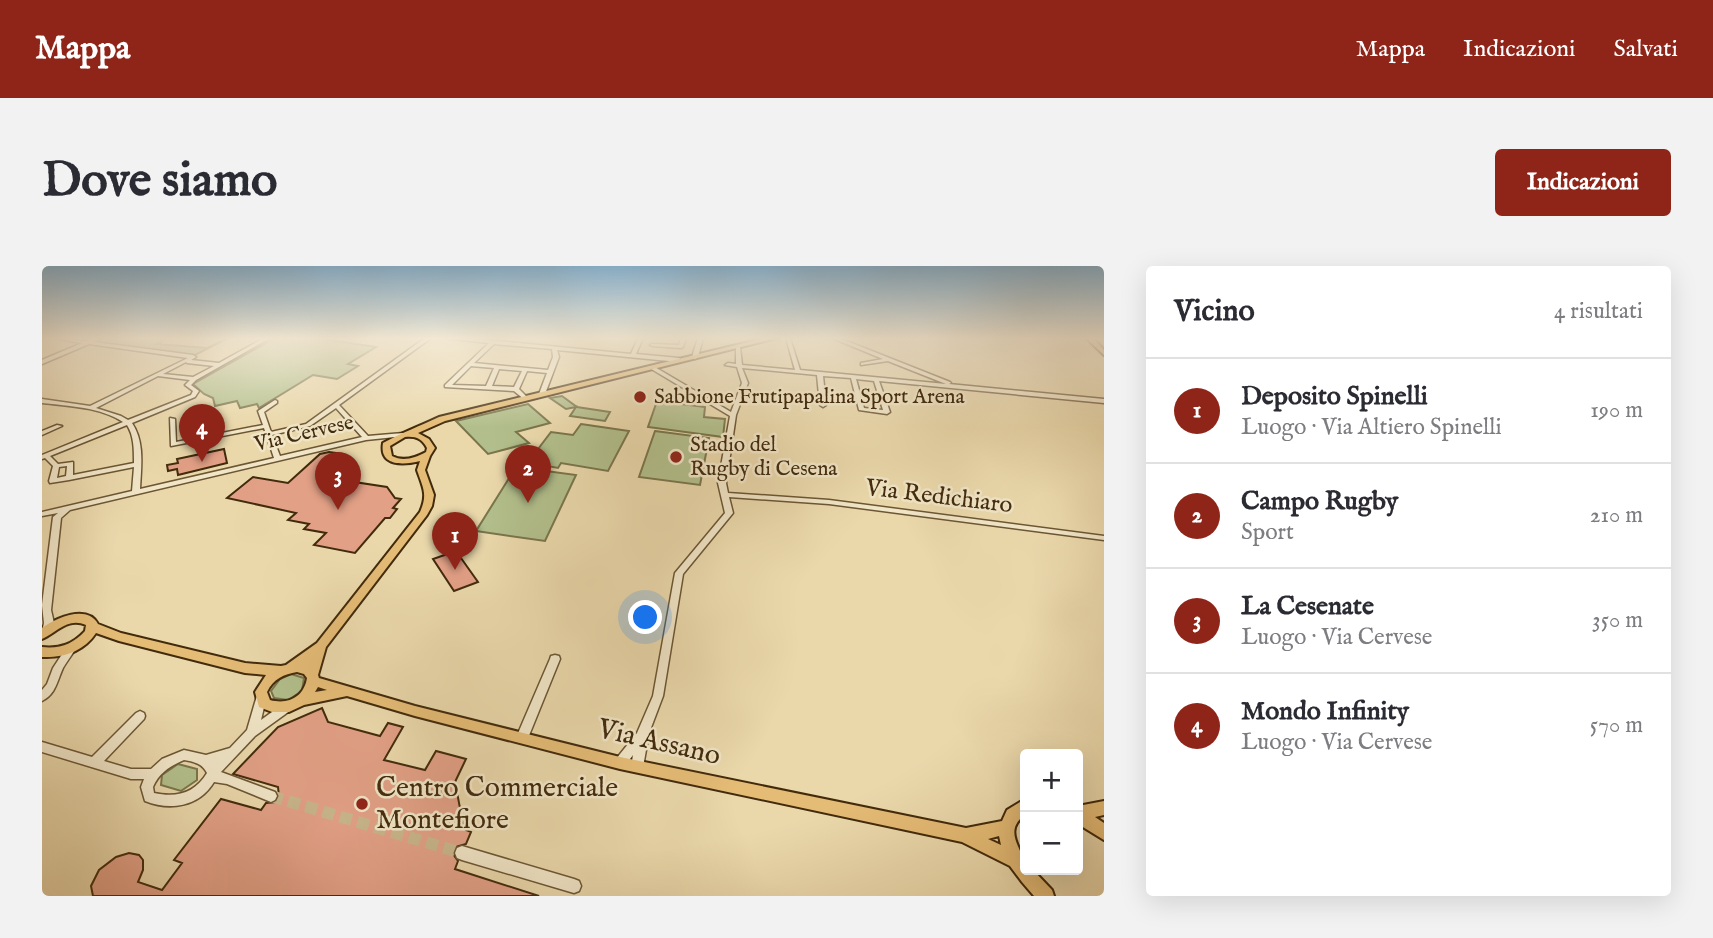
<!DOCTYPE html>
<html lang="it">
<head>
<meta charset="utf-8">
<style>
	:root { --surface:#fff; --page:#f2f2f3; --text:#2b2b33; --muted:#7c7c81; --line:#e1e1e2; --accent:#8f2418 }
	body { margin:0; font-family:"IM FELL English",serif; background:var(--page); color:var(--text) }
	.controls { position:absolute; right:21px; bottom:21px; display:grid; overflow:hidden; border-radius:7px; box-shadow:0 7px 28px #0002 }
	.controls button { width:63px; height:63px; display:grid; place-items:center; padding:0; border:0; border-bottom:2px solid var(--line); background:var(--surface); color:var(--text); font:35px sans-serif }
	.you { position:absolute; left:604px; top:352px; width:24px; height:24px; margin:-18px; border:5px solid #fff; border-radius:50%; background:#1a73e8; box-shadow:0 0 0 10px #1a73e833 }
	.badge { display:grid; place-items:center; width:46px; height:46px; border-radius:50%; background:var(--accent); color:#fff; font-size:23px; font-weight:700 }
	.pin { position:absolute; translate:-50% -58px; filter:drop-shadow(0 2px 4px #0008) }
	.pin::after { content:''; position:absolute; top:37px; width:24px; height:21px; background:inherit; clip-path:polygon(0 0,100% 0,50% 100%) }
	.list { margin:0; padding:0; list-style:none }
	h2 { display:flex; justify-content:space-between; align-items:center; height:91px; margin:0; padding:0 28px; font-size:30px }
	h2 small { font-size:23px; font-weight:400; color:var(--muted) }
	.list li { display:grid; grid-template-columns:46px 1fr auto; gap:21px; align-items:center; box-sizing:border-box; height:105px; padding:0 28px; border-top:2px solid var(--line) }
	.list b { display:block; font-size:26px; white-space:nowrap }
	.list p { margin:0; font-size:23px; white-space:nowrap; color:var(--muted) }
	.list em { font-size:23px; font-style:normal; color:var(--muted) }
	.map { position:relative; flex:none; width:1062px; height:630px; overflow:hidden; border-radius:7px }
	header { display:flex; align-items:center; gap:42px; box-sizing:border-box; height:98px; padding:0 35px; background:var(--accent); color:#fff }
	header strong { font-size:33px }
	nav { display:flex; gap:38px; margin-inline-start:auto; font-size:24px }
	.intro { display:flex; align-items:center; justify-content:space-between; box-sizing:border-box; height:168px; padding:0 42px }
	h1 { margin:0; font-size:49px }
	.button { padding:18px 32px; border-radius:7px; background:var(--accent); color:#fff; font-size:24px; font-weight:700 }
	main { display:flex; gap:42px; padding:0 42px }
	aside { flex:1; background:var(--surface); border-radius:7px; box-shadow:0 7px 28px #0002 }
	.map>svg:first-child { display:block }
</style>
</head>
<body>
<header>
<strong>Mappa</strong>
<nav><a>Mappa</a><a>Indicazioni</a><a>Salvati</a></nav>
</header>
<div class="intro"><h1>Dove siamo</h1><a class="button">Indicazioni</a></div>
<main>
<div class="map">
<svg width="1062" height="630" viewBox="0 0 1062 630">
	<rect width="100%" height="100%" fill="#ead8ab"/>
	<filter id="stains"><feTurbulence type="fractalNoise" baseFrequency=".00286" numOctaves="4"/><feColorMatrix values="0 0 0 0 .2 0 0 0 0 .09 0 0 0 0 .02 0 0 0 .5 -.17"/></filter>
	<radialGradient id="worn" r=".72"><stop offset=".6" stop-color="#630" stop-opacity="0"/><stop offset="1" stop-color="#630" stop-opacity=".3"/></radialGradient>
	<!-- green -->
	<path fill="#b2bf8c" stroke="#7a754c" stroke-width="2" d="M 60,72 L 126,72 L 115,78 L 165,82 L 186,72 L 153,89 L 48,77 Z
		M 233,72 L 275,72 L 334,81 L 306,98 L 316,100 L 295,113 L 271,109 L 217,142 L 215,138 L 198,142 L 195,135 L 173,140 L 171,132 L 162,128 L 151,118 Z
		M 520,130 L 535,141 L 568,146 L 563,155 L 528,150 L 534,141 L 524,143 L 508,132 Z
		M 615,135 L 663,141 L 662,151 L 683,153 L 681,171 L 606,161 Z
		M 486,138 L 508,157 L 474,166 L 487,177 L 446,188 L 414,155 Z
		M 539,158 L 587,165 L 566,205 L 519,197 L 516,202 L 489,197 L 487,195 L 509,166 L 531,169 Z
		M 613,165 L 667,172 L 658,219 L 597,211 Z
		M 474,201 L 534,209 L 503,275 L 434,265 Z
		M 249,408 L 262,412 L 260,425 L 246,434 L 232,432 L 229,425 L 238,413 Z
		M 136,498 L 155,503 L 155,514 L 139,525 L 119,519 L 120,509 Z"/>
	<!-- building -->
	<path fill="#e2a086" stroke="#422b0d" stroke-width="2" d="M 182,183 L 185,197 L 136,209 L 135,203 L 126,205 L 125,199 L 136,197 L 135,193 Z
		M 287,186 L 301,188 L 284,205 L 312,210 L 306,215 L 345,221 L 353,232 L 359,233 L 351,242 L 355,243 L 348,252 L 343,252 L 313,287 L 272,279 L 284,267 L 262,263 L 267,258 L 246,254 L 254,247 L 185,232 L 211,211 L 246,217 L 278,188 Z
		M 414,285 L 436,316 L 412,325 L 391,293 Z
		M 280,442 L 286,456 L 338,470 L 346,457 L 361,461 L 342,494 L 383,504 L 394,485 L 424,493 L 413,516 L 422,563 L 429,566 L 424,578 L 413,581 L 411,588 L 416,595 L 413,603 L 497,630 L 51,630 L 49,620 L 57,604 L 74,591 L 87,587 L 97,589 L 101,594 L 101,604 L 96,616 L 120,624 L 140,597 L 132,594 L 179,533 L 219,544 L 224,537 L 234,536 L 237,531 L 236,521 L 191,508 L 236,461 Z"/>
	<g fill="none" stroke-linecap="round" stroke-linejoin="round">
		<!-- minor-tunnel -->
		<path stroke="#c8b58b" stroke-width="12" stroke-dasharray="12 6" stroke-linecap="butt" d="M 229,530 L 420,587"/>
		<defs>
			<path id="minor" d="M 10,72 C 21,72 30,74 41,75 C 47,75 52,72 59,72 L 52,76 L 151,89 L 154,91 L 149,94 L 177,97 L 222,72 L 228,72 L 154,114 L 149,119 L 157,125 L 153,131 L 90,157 C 103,176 99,201 98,223 L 232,192 L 222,162 L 129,180 L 128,152 L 133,153 L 134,176 L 221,159 L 216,145 L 233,134 L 235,135 L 235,137 L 222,146 L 229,166 L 264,158 L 383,72 L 389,72 L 297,139 L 326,170 L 361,167 L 363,168 L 363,170 L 324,174 L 28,244 L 19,252 L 9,344 L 12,357 L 8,367 L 2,367 L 0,365 L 2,357 L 0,339 L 11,251 L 16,247 L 0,250 L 0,246 L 90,225 L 92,201 L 27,214 L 8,217 L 7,215 L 11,200 L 3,192 L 0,193 L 0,189 L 81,156 C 58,141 27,140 0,137 L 0,133 L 48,140 L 146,92 L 47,78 L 0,98 L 0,94 L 40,77 ZM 144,96 L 145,97 L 172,100 L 151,111 L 121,108 ZM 116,110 L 148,114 L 143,119 L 151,125 L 149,129 L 86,154 L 79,150 L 54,142 ZM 294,142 L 320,171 L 238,190 L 230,169 L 268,160 ZM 85,159 C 92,170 92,183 92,197 L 31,209 L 31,196 L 16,198 L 8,190 ZM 25,200 L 24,210 L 15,212 L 17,201 Z
				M 402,72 L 424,72 L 589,88 L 596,72 L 601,72 L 594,88 L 637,92 L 640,94 L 637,96 L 515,84 L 517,91 L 503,128 L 500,130 L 497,128 L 505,107 L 485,105 L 477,123 L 486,132 L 483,134 L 472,125 L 403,121 L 403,119 L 447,77 ZM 452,78 L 510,83 L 511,91 L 506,104 L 432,97 ZM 429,100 L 452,102 L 444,120 L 410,119 ZM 457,103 L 480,105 L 472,121 L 450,120 Z
				M 639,72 L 644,72 L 641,81 L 639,82 L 610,80 L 608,79 L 610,78 L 637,79 Z
				M 656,72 L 661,72 L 656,91 L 653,93 L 650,91 Z
				M 744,72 L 748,72 L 758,104 L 904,118 L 846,95 L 819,99 L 819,97 L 841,93 L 790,72 L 797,72 L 908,116 L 909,117 L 907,118 L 1062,133 L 1062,137 L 837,115 L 848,146 L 845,148 L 817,144 L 809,112 L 781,110 L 784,139 L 781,141 L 778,139 L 775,109 L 700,102 L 706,117 L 694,149 L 684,217 L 686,227 L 787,234 L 1062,270 L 1062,274 L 787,238 L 687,231 L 691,247 L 641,308 L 621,430 L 607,467 L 601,501 L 599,505 L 595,506 L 591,505 L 589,501 L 591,489 L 582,501 L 578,502 L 574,501 L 572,497 L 574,493 L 595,467 L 611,430 L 633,307 L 683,247 L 676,217 L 688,150 L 606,101 L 611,100 L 689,146 L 700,117 L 695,101 L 683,99 L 686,97 L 694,98 L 694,80 L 698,81 L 700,99 L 753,104 ZM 814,113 L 832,115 L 841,144 L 822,142 Z
				M 15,159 L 20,160 L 0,169 L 0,165 Z
				M 29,378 L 32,379 L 34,382 C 30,389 25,395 21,402 C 15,415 14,428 0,435 L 0,424 L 5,418 L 11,402 L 26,379 Z
				M 513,389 L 517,390 L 518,393 L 486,472 L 484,475 L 480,477 L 476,475 L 474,472 L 508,393 L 509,390 Z
				M 219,429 L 223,430 L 224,433 L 219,454 L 241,438 L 245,437 L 249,438 L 250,441 L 249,444 L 213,470 L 179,506 L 233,526 L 235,530 L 233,534 L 229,536 L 185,518 L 172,516 C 157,541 128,545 103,535 L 99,521 L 102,513 L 89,513 L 0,486 L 0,476 L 50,491 L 94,447 L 98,445 L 102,447 L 103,450 L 102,453 L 62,495 L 89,503 L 109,503 L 120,493 L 142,484 L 164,489 L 188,482 L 205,464 L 214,433 L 215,430 ZM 142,494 C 152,496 160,497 165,507 C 153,527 135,532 112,527 L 111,521 C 117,507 128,500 142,494 Z
				M 420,580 L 532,613 L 537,615 L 539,620 L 537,625 L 532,627 L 420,594 L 415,592 L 413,587 L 415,582 Z"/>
			<path id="major" d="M 723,72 L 735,72 L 403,155 L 376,167 L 387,173 L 393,182 L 388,190 L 383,204 L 392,229 L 390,240 L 385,249 L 284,381 L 276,409 L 277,412 L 373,440 L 578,491 L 924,562 L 960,555 L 965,544 L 983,533 L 983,549 C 959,566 983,583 983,604 L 991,604 L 1010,624 L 1012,630 L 992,630 L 980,616 L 968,600 L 920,576 L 578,503 L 373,450 L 305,430 L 262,439 L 247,446 L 230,446 L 217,441 L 213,426 L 224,409 L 203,407 L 77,375 L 54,367 C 42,385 22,392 0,391 L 0,381 C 18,383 31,378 43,365 L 44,359 C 26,351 15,366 0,373 L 0,362 C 14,352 45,338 56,358 L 79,367 L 203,397 L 239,400 L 244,399 L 275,377 L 378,246 C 386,228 381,222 375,204 L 378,195 C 362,199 337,201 341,177 C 359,167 378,160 397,151 ZM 363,171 C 373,170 380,172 385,182 L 384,186 C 373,192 361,196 350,190 L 348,180 ZM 255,406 L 262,408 L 265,412 C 262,431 246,439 228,434 L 225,426 C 231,413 242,408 255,406 ZM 276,421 L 285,424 L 273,426 ZM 957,570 L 959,579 L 946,573 Z
				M 1044,72 L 1051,72 L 1062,84 L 1062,89 Z
				M 1062,535 L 1062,549 L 1053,551 L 1062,557 L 1062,574 L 1036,558 L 1036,540 Z"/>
		</defs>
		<!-- minor casing -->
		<use href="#minor" stroke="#6c5634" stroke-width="3"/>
		<!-- major casing -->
		<use href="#major" stroke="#422b0d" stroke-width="4"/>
		<!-- minor -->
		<use href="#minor" fill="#f1e6c8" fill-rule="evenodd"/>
		<!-- major -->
		<use href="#major" fill="#e5bc76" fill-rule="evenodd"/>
	</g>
	<!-- sky -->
	<linearGradient id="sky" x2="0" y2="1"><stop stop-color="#8ab5d3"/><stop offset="0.45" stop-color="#f6edd9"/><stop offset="1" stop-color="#f6edd9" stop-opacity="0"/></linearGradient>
	<rect width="1062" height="161" fill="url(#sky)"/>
	<!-- markers -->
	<g fill="#8f2418" stroke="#f1e6c8" stroke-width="2.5">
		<circle cx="598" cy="131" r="7"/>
		<circle cx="634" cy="191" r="7"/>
		<circle cx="320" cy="538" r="7"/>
	</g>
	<g text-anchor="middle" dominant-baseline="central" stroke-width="5" stroke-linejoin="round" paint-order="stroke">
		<!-- far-poi labels -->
		<g font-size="21" fill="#422b0d" stroke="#f1e6c8" text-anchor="start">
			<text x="612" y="131">Sabbione Frutipapalina Sport Arena</text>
			<text x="648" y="179">Stadio del<tspan x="648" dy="24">Rugby di Cesena</tspan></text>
		</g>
		<!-- far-street labels -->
		<g font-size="21" fill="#422b0d" stroke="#f1e6c8">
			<text transform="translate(262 168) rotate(-13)">Via Cervese</text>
		</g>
		<!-- street labels -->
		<g font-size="24" fill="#422b0d" stroke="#f1e6c8">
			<text transform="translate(897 231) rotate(7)">Via Redichiaro</text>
		</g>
		<!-- near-street labels -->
		<g font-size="28" fill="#422b0d" stroke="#f1e6c8">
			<text transform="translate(617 477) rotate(13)">Via Assano</text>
		</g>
		<!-- near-poi labels -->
		<g font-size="28" fill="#422b0d" stroke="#f1e6c8" text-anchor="start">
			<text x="334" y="522">Centro Commerciale<tspan x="334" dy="32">Montefiore</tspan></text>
		</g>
	</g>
	<rect width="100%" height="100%" filter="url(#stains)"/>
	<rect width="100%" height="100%" fill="url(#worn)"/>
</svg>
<div class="controls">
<button>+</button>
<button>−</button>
</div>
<div class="you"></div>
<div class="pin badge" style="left:413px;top:304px">1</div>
<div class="pin badge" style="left:486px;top:237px">2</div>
<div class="pin badge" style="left:296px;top:244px">3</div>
<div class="pin badge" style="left:160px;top:196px">4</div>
</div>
<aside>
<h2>Vicino<small>4 risultati</small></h2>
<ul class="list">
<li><span class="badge">1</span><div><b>Deposito Spinelli</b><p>Luogo · Via Altiero Spinelli</p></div><em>190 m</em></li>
<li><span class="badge">2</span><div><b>Campo Rugby</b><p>Sport</p></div><em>210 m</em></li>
<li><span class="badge">3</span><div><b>La Cesenate</b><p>Luogo · Via Cervese</p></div><em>350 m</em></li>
<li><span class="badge">4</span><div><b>Mondo Infinity</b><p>Luogo · Via Cervese</p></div><em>570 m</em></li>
</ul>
</aside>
</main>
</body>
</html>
